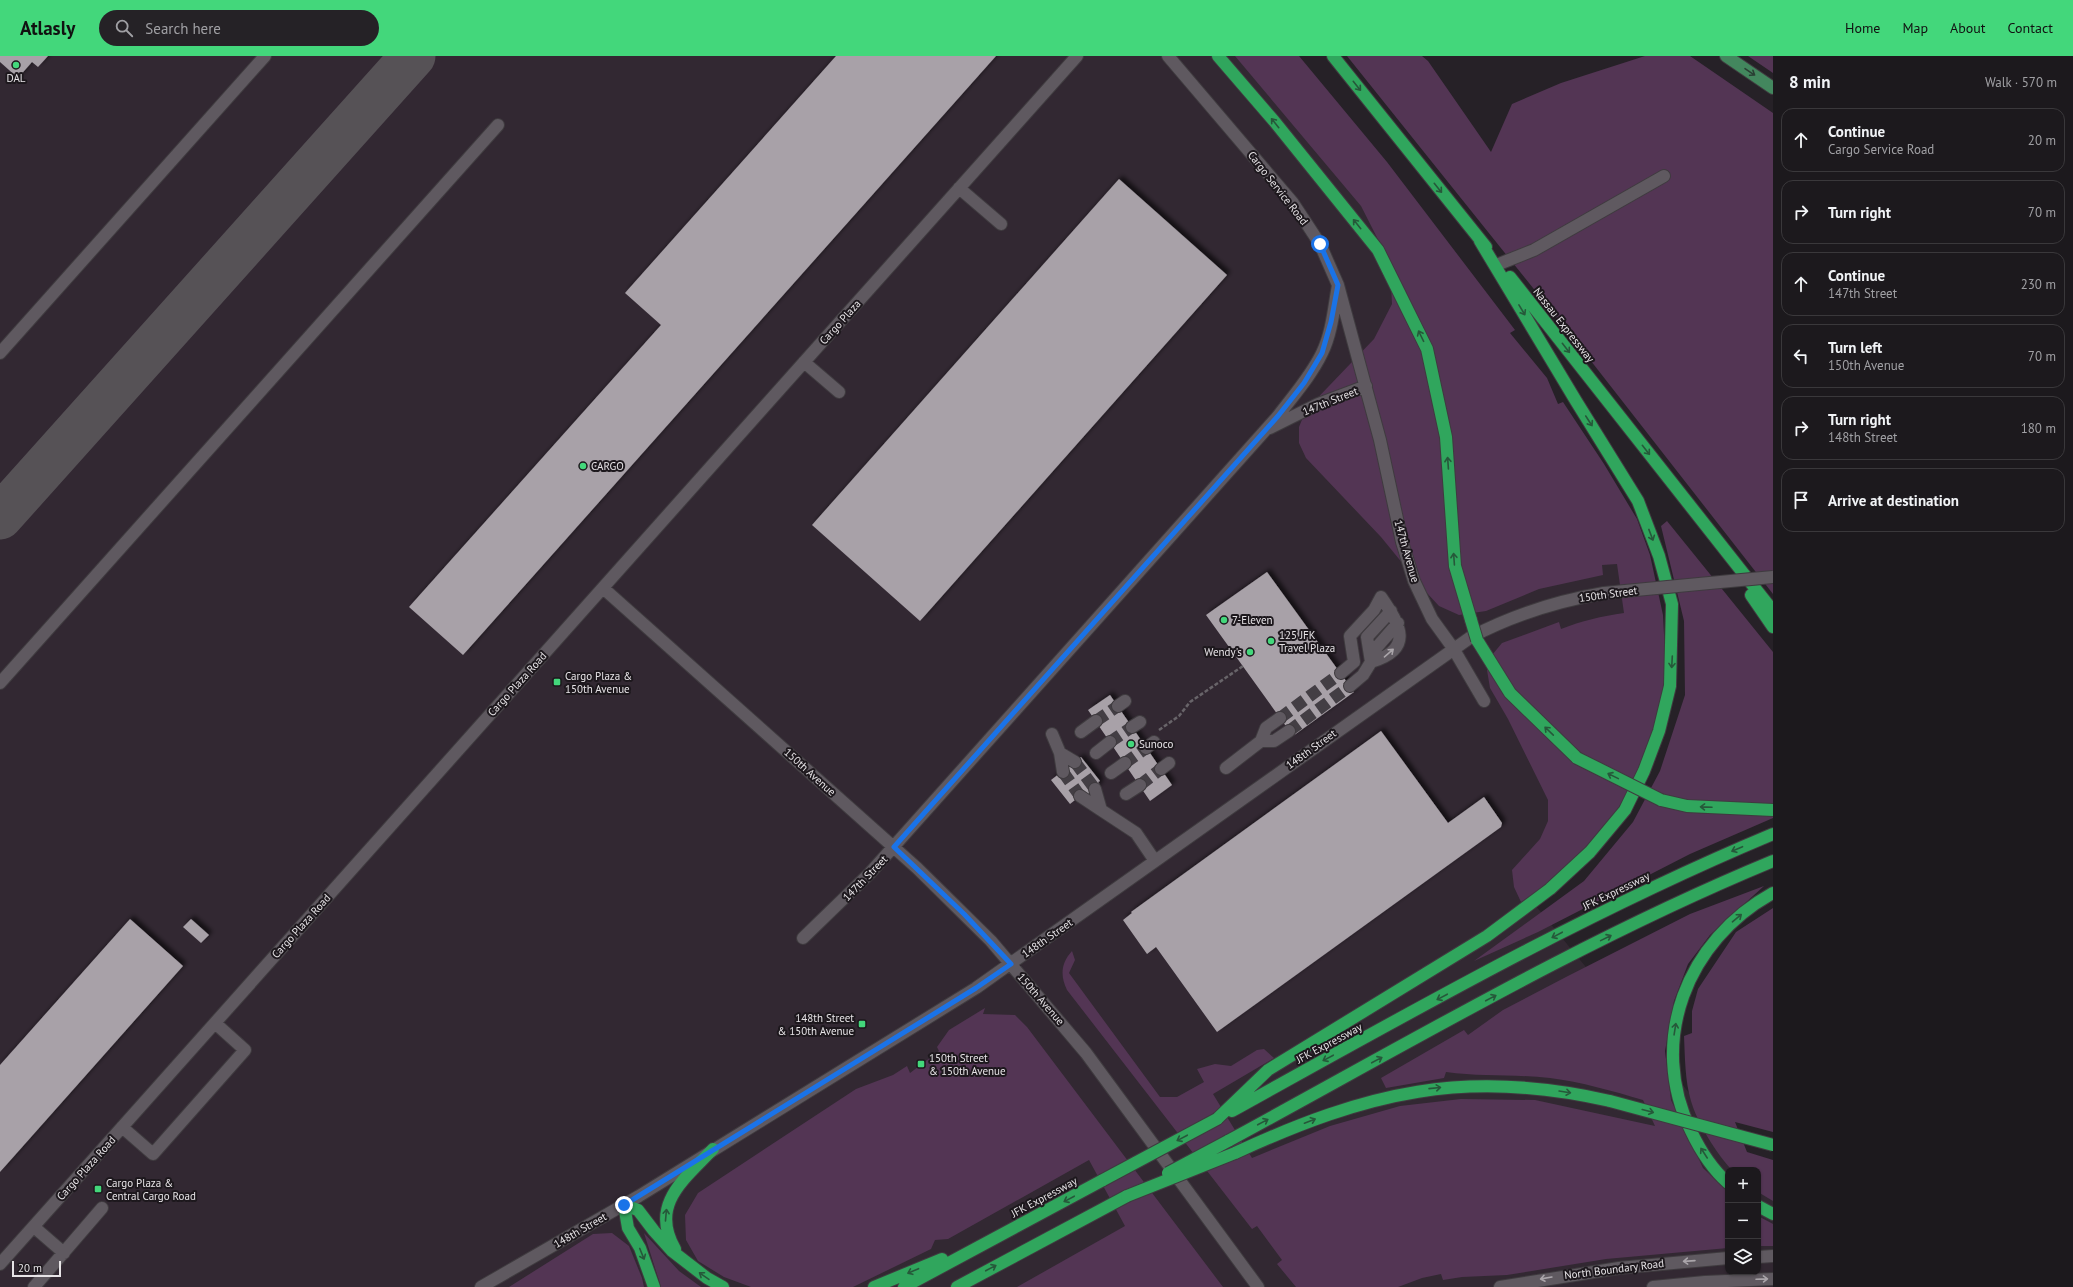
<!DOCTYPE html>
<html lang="en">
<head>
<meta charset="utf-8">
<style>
	:root { --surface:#1c191d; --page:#252226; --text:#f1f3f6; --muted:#a0a0a4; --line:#3a383b; --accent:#43d77b }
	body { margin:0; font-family:"PT Sans",sans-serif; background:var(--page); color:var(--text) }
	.controls { position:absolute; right:12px; bottom:12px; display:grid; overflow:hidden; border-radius:8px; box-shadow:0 1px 3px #0004 }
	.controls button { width:36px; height:36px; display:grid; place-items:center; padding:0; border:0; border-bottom:1px solid var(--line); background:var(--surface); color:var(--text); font:20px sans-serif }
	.scale { position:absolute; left:12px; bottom:10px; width:49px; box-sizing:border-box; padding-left:4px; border:2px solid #e7e4e7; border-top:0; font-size:11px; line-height:14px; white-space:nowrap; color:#e7e4e7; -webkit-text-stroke:3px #1d181d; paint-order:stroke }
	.stop { position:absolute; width:12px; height:12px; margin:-9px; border:3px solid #1a73e8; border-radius:50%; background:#fff }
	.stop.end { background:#1a73e8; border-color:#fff; box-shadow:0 1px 4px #0008 }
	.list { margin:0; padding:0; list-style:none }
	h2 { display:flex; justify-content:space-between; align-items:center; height:52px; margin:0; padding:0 16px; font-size:17px }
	h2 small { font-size:13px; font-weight:400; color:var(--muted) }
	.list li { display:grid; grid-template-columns:26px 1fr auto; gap:12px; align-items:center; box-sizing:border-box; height:64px; margin:0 8px 8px; padding:0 8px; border:1px solid var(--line); border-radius:12px }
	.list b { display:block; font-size:15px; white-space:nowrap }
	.list p { margin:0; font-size:13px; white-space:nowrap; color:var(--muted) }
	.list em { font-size:13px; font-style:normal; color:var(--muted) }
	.icon { flex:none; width:22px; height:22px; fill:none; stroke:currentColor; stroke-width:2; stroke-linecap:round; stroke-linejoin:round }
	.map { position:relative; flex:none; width:1773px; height:1231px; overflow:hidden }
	header { display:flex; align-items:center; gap:24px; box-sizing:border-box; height:56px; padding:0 20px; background:var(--accent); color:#111 }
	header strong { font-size:19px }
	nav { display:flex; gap:22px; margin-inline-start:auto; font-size:14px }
	.search { width:280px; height:36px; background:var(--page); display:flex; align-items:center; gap:10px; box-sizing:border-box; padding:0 14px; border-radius:22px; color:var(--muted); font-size:15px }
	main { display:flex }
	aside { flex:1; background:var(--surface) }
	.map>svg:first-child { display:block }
</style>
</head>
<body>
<header>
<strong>Atlasly</strong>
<div class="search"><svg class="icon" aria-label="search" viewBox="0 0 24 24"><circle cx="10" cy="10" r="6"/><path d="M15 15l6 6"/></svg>Search here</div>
<nav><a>Home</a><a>Map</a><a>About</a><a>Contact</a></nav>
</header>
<main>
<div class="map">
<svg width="1773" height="1231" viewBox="0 0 1773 1231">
	<defs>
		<filter id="shadow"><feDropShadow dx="3.5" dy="-3.5" stdDeviation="2" flood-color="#0009"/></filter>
	</defs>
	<rect width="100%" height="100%" fill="#262127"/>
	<!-- built -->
	<path fill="#322832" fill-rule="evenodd" d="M 0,0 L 1251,0 L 1618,460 L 1642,584 L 1526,838 L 1749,1110 L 1773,1117 L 1773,1231 L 0,1231 ZM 1728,1114 L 1758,1114 L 1758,1216 L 1728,1216 Z"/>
	<!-- grass -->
	<path fill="#533554" d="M 1235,0 L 1299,0 L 1387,106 L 1515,274 L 1510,277 L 1547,322 L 1558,348 L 1563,346 L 1604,408 L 1637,463 L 1650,499 L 1663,559 L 1666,617 L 1655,673 L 1637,719 L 1611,765 L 1573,808 L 1549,828 L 1521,846 L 1514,831 L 1512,814 L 1540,783 L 1548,765 L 1548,744 L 1508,663 L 1490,632 L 1487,614 L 1492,599 L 1502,587 L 1559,566 L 1561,573 C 1581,565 1602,560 1624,557 L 1617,508 L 1602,509 L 1603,519 L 1539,533 L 1486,555 L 1459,559 L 1439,550 L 1426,536 L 1381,481 L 1306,402 L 1299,387 L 1299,371 L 1306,354 L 1374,283 L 1392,248 L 1390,207 L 1361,150 Z
		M 1347,0 L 1422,0 L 1428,5 L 1491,96 L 1512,48 L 1561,27 L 1645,0 L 1690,0 L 1773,57 L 1773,538 L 1573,282 Z
		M 1748,0 L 1773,0 L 1773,17 Z
		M 1667,465 L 1773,596 L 1773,762 L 1690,798 L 1538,876 L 1474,905 L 1584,825 L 1633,766 L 1660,715 L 1685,639 L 1684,565 L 1661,470 Z
		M 1764,830 L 1710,879 L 1688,908 L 1674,945 L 1665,995 L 1671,1044 L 1703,1112 L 1728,1136 L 1728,1192 L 1606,1203 L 1507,1219 L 1462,1221 L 1443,1224 L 1441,1218 L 1422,1222 L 1398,1231 L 1296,1231 L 1277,1208 L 1282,1204 L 1257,1170 L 1252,1173 L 1067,934 C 1060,920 1061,907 1072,895 L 1075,904 L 1069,917 L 1160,1041 L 1177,1041 L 1204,1026 L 1197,1013 L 1215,1008 L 1231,1010 L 1257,994 L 1264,993 L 1274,1002 L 1213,1038 L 1252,1102 L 1330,1070 L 1400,1050 L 1461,1043 L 1535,1044 L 1655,1070 L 1643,1044 C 1613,1035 1581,1026 1550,1022 C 1515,1018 1481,1021 1446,1016 L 1444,1022 L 1386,1032 L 1381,1022 L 1464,974 L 1468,979 L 1503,954 L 1566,921 L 1690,858 Z
		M 1773,852 L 1773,1076 L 1735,1066 L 1747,1096 L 1773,1104 L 1773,1145 L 1758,1136 L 1758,1114 L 1732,1114 C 1717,1099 1697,1066 1691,1045 C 1685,1025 1685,1002 1684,980 L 1692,977 L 1692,955 L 1698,933 L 1736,876 Z
		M 985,952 L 983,958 L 1015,959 L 1027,971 L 1223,1231 L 1017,1231 L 1125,1170 L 1089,1104 L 948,1183 L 935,1184 L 931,1193 L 853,1231 L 751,1231 L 724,1221 L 698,1205 L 686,1184 L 685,1159 L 698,1137 L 856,1033 L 893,1019 L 907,1010 L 910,1017 L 939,995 L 937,991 L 949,974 Z
		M 1758,1160 L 1773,1168 L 1773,1190 L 1758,1190 Z
		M 612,1177 L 629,1190 L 642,1222 L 644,1231 L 509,1231 L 593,1178 Z
		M 644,1177 L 679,1215 L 701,1231 L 661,1231 Z"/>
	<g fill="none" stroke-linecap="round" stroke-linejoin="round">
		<!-- taxiway -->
		<path stroke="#565256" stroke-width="45" d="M 0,461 L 413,0"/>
	</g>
	<!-- building -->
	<path fill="#a8a1a8" filter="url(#shadow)" d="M 0,0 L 48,0 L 38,11 L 32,6 L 18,22 L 0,6 Z
		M 836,0 L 996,0 L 463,599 L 409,551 L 661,269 L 625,237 Z
		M 1119,123 L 1227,219 L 920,565 L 812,469 Z
		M 1267,516 L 1354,636 L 1293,680 L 1206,559 Z
		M 1110,639 L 1172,729 L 1150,745 L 1088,654 Z
		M 1381,675 L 1448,767 L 1484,741 L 1502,767 L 1501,771 L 1217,976 L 1156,891 L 1147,898 L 1123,864 L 1132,857 L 1131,856 Z
		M 1081,701 L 1100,725 L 1098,726 L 1100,729 L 1087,739 L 1085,736 L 1070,748 L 1051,724 Z
		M 130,863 L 183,910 L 0,1116 L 0,1009 Z
		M 191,863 L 209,879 L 201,887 L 183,871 Z"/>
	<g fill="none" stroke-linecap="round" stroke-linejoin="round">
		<!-- minor-tunnel -->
		<path stroke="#433e44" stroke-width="12" stroke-dasharray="12 6" stroke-linecap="butt" d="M 1280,662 L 1341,617
			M 1096,665 L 1118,650
			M 1289,675 L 1350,630
			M 1110,686 L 1132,671
			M 1075,706 L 1095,733
			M 1125,707 L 1146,692
			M 1063,716 L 1080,740
			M 1140,729 L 1161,713"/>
		<defs>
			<path id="minor" d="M 1168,0 L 1293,147 L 1320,188 L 1338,229 L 1380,384 L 1402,486 L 1414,525 L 1432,563 L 1453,592 L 1484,645
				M 959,132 L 1001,168
				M 1499,208 L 1534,194 L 1664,120
				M 0,297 L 265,0
				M 804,306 L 839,336
				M 1270,372 L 1318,348 L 1366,330
				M 603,532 L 917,812 L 991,885 L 1086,997 L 1258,1231
				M 1371,605 L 1377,591 L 1398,567
				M 1371,606 L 1367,581 L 1391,555
				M 1341,617 L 1354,606 L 1350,580 L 1374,554 L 1381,541 C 1401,570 1414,593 1371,606 L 1363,619 L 1350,630
				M 0,627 L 498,69
				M 1118,650 L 1125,645
				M 1132,671 L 1140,666
				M 1081,676 L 1096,665
				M 1052,678 L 1060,697 L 1075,706
				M 1261,685 L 1274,685 L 1289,675
				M 1146,692 L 1154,686
				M 1060,697 L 1063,716
				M 1096,697 L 1110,686
				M 1226,712 L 1261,685 L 1266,672 L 1280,662
				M 1161,713 L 1169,707
				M 1111,717 L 1125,707
				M 1095,733 L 1101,754 L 1136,777 L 1155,805
				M 1126,738 L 1140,729
				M 1080,740 L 1101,754
				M 803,882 L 870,817 L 1278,360 C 1293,340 1311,320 1322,297 C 1332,277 1334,251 1338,229
				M 122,1071 L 153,1098 L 245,994 L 215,967
				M 34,1171 L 64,1197
				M 1758,1201 L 1773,1200
				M 0,1208 L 1077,0
				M 34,1231 L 102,1152
				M 481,1231 L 639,1140 L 976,932 L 1471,581 C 1513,559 1557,545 1604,537
				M 1500,1231 L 1619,1212 L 1728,1202
				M 1653,1231 L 1705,1226 L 1773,1223"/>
			<path id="major" d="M 1726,0 L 1773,32"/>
			<path id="highway" d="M 1218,0 L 1274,65 L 1378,194 L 1427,293 L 1446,381 L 1455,510 L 1471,564
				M 1333,0 L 1486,191
				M 1510,221 L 1773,555
				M 1751,539 L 1773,571
				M 1477,584 L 1510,637 L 1577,702
				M 1661,744 L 1687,750 L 1773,754
				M 1232,1055 C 1409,957 1586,856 1773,778
				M 1217,1063 L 1268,1014 L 1487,880 L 1550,833 L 1590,796 L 1625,754 L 1644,715 L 1659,675 L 1670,630 L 1672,548 L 1659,500 L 1638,445 L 1576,345 L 1480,185
				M 1228,1085 C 1407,988 1584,883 1773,805
				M 1235,1097 C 1367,1036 1466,1012 1610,1045
				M 1728,1127 C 1712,1113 1700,1094 1691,1075 C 1647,985 1687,884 1773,837
				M 1758,1150 L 1773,1158
				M 675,1193 C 649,1148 685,1123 713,1093
				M 654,1231 L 640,1192 L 628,1172 L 624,1149 L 638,1154 L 654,1175 L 672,1195 L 707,1222 L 723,1231
				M 874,1231 L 942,1203
				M 904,1231 L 1103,1124
				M 957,1231 L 1127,1140"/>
		</defs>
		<!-- minor casing -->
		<use href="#minor" stroke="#3f3b3f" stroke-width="14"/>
		<!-- major casing -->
		<use href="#major" stroke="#3f3b3f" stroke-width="14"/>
		<!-- highway casing -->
		<use href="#highway" stroke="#3f3b3f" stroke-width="14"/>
		<!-- path -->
		<path stroke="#686469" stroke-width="2.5" stroke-dasharray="4 2" stroke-linecap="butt" d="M 1159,674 L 1179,660 L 1190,646 L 1243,610"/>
		<!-- minor -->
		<use href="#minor" stroke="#5f5960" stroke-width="12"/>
		<!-- major -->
		<use href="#major" stroke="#43875e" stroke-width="12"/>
		<!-- highway -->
		<use href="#highway" stroke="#30a65d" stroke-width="12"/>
		<defs>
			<path id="minor-bridge" d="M 1604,537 L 1773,521"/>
			<path id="highway-bridge" d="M 1471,564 L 1477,584
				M 1577,702 L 1661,744
				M 1610,1045 L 1773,1089
				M 1168,1117 L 1228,1085
				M 1103,1124 L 1217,1063
				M 1127,1140 L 1235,1097"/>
		</defs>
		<!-- minor-bridge casing -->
		<use href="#minor-bridge" stroke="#3f3b3f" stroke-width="14" stroke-linecap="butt"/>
		<!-- highway-bridge casing -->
		<use href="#highway-bridge" stroke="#3f3b3f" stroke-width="14" stroke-linecap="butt"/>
		<!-- minor-bridge -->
		<use href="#minor-bridge" stroke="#5f5960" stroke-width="12"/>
		<!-- highway-bridge -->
		<use href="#highway-bridge" stroke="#30a65d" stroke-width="12"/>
	</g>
	<!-- one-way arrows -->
	<defs><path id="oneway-shaft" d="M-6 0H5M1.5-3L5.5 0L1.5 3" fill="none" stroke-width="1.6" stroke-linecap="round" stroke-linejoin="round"/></defs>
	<use stroke="#2a3f34" href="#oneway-shaft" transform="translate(1750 16) rotate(34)"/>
	<g stroke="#26583a">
		<use href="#oneway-shaft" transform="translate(1357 30) rotate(51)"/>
		<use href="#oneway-shaft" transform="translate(1275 67) rotate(-129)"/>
		<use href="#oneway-shaft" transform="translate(1438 132) rotate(51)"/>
		<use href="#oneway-shaft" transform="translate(1357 168) rotate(-129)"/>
		<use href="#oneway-shaft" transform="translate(1522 254) rotate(59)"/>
		<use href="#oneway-shaft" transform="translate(1421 280) rotate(-116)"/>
		<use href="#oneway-shaft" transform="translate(1566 292) rotate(52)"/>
		<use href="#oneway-shaft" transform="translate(1589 365) rotate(57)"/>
		<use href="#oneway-shaft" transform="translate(1646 394) rotate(52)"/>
		<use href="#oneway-shaft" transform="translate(1448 407) rotate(-94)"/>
		<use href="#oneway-shaft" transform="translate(1651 479) rotate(69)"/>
		<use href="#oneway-shaft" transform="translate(1454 503) rotate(-94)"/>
		<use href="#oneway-shaft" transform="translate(1672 606) rotate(93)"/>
		<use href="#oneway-shaft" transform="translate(1549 675) rotate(-136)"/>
		<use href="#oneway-shaft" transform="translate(1613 720) rotate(-154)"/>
		<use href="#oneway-shaft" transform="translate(1706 751) rotate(-178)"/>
		<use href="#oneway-shaft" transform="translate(1737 793) rotate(157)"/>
		<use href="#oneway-shaft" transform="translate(1737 862) rotate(-40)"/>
		<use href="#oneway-shaft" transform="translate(1557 879) rotate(152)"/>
		<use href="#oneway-shaft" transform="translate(1606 882) rotate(-26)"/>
		<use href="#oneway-shaft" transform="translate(1442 941) rotate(152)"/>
		<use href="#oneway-shaft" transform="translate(1491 942) rotate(-28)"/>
		<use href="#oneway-shaft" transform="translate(1675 973) rotate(-81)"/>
		<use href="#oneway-shaft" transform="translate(1328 1002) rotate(152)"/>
		<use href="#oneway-shaft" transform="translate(1377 1004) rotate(-28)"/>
		<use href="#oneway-shaft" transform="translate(1435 1032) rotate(-6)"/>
		<use href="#oneway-shaft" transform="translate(1565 1036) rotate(9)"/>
		<use href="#oneway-shaft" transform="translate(1648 1055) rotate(15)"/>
		<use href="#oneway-shaft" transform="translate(1310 1065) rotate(-21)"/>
		<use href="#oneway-shaft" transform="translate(1263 1066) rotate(-28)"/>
		<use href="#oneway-shaft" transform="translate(1182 1082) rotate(152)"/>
		<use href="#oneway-shaft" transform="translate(1704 1097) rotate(-123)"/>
		<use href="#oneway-shaft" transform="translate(1069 1143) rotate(152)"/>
		<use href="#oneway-shaft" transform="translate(666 1159) rotate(-85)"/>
		<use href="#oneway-shaft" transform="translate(642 1198) rotate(68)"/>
		<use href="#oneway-shaft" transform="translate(991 1212) rotate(-28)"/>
		<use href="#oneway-shaft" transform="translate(913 1215) rotate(157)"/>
		<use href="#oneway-shaft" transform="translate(704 1220) rotate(-145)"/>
	</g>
	<g stroke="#aaa5aa">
		<use href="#oneway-shaft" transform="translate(1389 597) rotate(-41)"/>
		<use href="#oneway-shaft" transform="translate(1689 1205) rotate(176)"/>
		<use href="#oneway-shaft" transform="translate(1546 1222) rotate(170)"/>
		<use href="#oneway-shaft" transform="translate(1762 1223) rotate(-2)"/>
	</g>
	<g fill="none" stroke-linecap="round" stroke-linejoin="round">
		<!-- route -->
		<path stroke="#1a73e8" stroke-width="5" d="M 624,1149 L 976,932 L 1011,908 L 964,858 L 894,791 L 1278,360 L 1304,327 L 1322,297 L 1331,266 L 1338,229 L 1320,188"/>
	</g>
	<!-- markers -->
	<g fill="#43d77b" stroke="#1d181d" stroke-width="1.5">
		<circle cx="16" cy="9" r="4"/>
		<circle cx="583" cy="410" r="4"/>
		<circle cx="1224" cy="564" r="4"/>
		<circle cx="1271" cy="585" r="4"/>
		<circle cx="1250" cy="596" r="4"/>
		<rect x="553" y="622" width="8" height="8" rx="2"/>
		<circle cx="1131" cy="688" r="4"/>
		<rect x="858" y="964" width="8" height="8" rx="2"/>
		<rect x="917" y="1004" width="8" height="8" rx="2"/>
		<rect x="94" y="1129" width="8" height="8" rx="2"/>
	</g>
	<g text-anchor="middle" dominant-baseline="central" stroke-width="4" stroke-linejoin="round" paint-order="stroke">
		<!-- poi labels -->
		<g font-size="11" fill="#e7e4e7" stroke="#1d181d" text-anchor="start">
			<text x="16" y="22" text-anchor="middle">DAL</text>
			<text x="591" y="410">CARGO</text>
			<text x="1232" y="564">7-Eleven</text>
			<text x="1279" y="579">125 JFK<tspan x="1279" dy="13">Travel Plaza</tspan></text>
			<text x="1242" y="596" text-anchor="end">Wendy's</text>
			<text x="565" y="620">Cargo Plaza &amp;<tspan x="565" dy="13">150th Avenue</tspan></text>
			<text x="1139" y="688">Sunoco</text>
			<text x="854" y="962" text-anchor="end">148th Street<tspan x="854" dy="13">&amp; 150th Avenue</tspan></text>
			<text x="929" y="1002">150th Street<tspan x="929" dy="13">&amp; 150th Avenue</tspan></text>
			<text x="106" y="1127">Cargo Plaza &amp;<tspan x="106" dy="13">Central Cargo Road</tspan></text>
		</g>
		<!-- street labels -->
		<g font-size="11" fill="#e7e4e7" stroke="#1d181d">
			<text transform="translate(1278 132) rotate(52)">Cargo Service Road</text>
			<text transform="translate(840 266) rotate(-48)">Cargo Plaza</text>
			<text transform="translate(1564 269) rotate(52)">Nassau Expressway</text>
			<text transform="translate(1330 345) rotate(-22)">147th Street</text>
			<text transform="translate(1407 495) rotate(74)">147th Avenue</text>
			<text transform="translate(1608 538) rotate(-8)">150th Street</text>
			<text transform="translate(517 628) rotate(-48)">Cargo Plaza Road</text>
			<text transform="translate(1311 693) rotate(-36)">148th Street</text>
			<text transform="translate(810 716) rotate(42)">150th Avenue</text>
			<text transform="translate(865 822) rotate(-46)">147th Street</text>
			<text transform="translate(1616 835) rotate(-26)">JFK Expressway</text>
			<text transform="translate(301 870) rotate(-48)">Cargo Plaza Road</text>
			<text transform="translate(1047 882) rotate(-35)">148th Street</text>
			<text transform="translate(1041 943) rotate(49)">150th Avenue</text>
			<text transform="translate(1329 987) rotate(-28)">JFK Expressway</text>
			<text transform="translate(86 1112) rotate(-48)">Cargo Plaza Road</text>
			<text transform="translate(1044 1141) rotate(-28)">JFK Expressway</text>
			<text transform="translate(580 1174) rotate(-30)">148th Street</text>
			<text transform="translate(1614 1213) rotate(-7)">North Boundary Road</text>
		</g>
	</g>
</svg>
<div class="controls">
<button>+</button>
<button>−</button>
<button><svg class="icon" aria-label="layers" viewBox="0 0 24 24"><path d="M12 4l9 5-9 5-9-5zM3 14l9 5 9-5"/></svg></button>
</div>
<div class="scale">20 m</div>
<div class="stop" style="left:1320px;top:188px"></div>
<div class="stop end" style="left:624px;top:1149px"></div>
</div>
<aside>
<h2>8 min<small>Walk · 570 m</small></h2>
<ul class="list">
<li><svg class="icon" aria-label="ahead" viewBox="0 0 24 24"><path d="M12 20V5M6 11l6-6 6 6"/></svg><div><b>Continue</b><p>Cargo Service Road</p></div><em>20 m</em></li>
<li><svg class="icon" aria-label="right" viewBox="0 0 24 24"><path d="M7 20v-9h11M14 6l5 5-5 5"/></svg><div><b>Turn right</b></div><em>70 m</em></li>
<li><svg class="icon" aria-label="ahead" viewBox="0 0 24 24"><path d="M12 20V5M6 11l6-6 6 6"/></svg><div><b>Continue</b><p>147th Street</p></div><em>230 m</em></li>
<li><svg class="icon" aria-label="left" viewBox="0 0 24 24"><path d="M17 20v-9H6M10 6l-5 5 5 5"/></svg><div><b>Turn left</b><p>150th Avenue</p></div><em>70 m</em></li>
<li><svg class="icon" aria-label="right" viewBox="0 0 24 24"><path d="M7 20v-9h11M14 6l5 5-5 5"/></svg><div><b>Turn right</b><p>148th Street</p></div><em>180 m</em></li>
<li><svg class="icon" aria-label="arrive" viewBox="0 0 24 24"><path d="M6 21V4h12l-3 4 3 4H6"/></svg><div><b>Arrive at destination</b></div></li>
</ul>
</aside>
</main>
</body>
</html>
